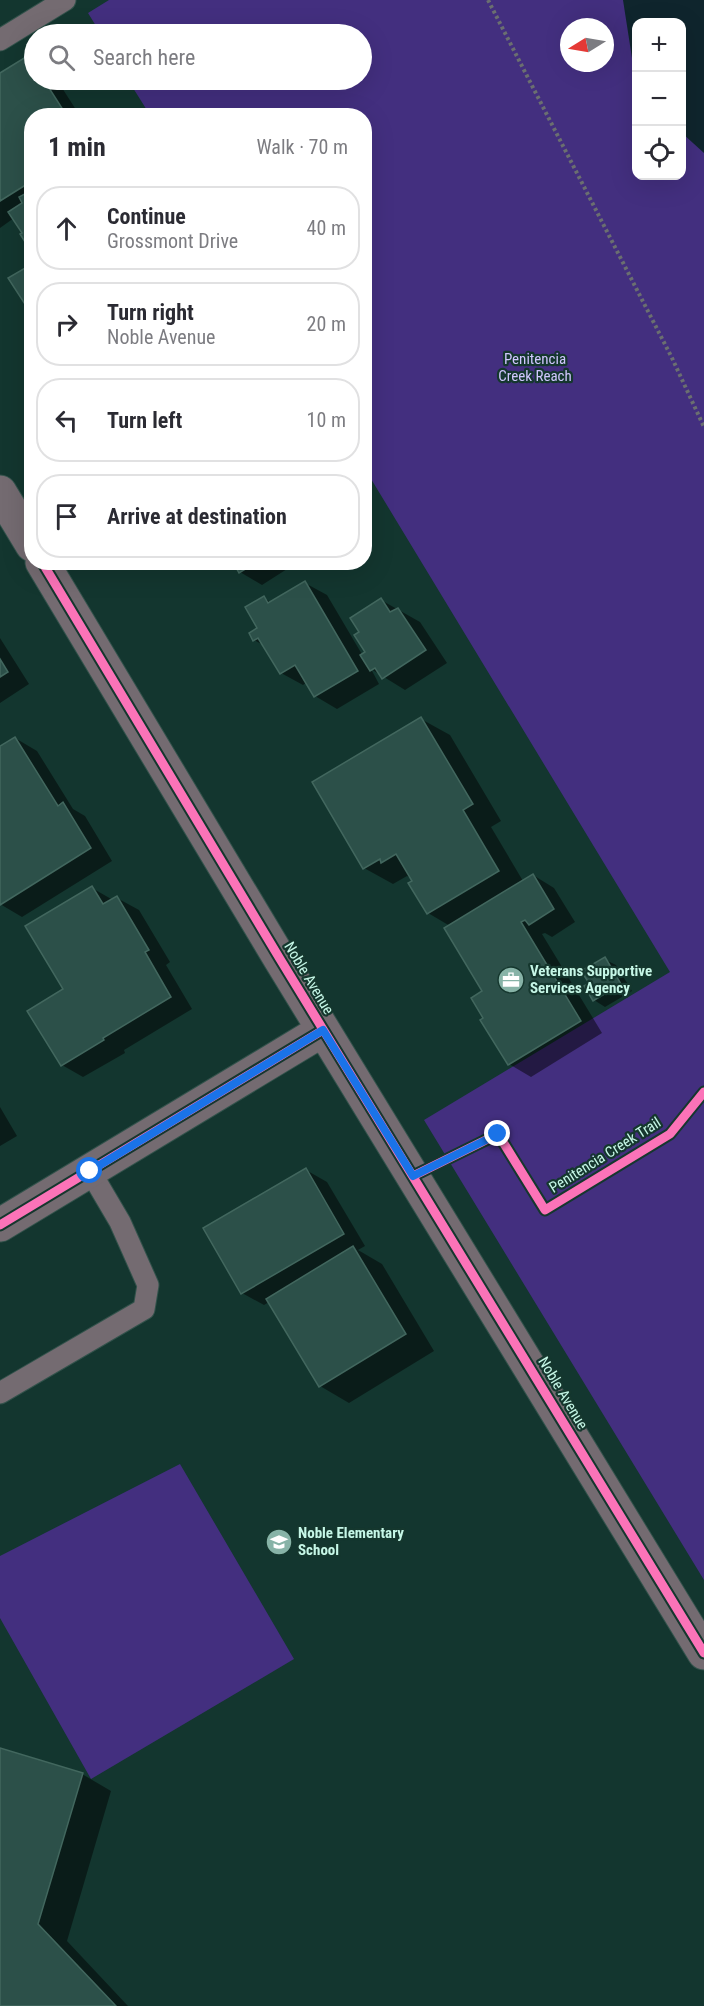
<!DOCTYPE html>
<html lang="en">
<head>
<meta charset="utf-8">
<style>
	:root { --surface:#fff; --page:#f2f2f3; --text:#2b2b33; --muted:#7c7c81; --line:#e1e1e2 }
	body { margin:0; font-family:"Roboto Condensed",sans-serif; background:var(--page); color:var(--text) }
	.controls { position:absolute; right:18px; top:18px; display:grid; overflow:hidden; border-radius:12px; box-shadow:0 6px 24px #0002 }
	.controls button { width:54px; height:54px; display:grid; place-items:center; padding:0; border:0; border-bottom:2px solid var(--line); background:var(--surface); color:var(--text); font:30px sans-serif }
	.compass { position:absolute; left:560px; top:18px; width:54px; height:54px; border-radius:50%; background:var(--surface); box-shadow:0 6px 24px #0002; rotate:259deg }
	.stop { position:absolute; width:18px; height:18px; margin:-14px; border:4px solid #1a73e8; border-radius:50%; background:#fff }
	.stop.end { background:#1a73e8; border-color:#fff; box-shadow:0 2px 6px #0008 }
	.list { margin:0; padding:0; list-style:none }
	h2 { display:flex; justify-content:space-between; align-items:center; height:78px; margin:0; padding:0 24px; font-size:26px }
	h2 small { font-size:20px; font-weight:400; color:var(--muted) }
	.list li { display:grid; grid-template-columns:39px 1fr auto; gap:18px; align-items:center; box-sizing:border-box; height:84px; margin:0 12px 12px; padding:0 12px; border:2px solid var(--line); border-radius:24px }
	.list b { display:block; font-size:22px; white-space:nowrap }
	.list p { margin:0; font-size:20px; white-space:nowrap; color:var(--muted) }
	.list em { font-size:20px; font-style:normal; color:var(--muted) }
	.icon { flex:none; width:33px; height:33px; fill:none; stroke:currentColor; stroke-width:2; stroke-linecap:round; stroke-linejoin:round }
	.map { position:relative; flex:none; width:704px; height:2006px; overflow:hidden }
	.search { position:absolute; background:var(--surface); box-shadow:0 6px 24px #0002; left:24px; top:24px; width:348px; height:66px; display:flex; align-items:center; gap:15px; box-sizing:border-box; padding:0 21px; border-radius:33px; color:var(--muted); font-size:22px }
	.panel { position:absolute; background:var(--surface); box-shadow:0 6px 24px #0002; left:24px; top:108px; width:348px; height:462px; border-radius:24px }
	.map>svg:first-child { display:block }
</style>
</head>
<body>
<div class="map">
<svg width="704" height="2006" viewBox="0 0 704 2006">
	<rect width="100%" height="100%" fill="#13362f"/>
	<!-- green -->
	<path fill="#432f7f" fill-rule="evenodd" d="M 109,0 L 704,0 L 704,1580 L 424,1120 L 670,972 L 365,469 L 364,116 L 150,115 L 128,80 L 362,80 L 362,34 L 101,34 L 88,13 ZM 636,22 L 682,22 L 682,176 L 636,176 ZM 569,27 L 605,27 L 605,63 L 569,63 Z
		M 180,1464 L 294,1659 L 91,1779 L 0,1618 L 0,1556 Z"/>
	<!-- water -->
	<path fill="#0f252d" d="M 623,0 L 704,0 L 704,153 L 682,133 L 682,22 L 636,22 L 636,74 L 632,58 Z"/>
	<!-- shadow -->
	<path fill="#0007" d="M 29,57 L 34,60 L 34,80 L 57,80 L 80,116 L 32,116 L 32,250 L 14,218 L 0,228 L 0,75 Z
		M 234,562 L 298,562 L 262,585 L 240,572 Z
		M 305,583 L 327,595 L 363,656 L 367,652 L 361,632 L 381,600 L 420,622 L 447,663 L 405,690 L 371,669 L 379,684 L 337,709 L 315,696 L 307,682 L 303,685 L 281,673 L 265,646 L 254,640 L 251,634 L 259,629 L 264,598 L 272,603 Z
		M 0,638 L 29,684 L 0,703 Z
		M 421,719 L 450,735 L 501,821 L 491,827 L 523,881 L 533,875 L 554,888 L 575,922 L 552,937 L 545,933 L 542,934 L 602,1033 L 531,1077 L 509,1064 L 485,1018 L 484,992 L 450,926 L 428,913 L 411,878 L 407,876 L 393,884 L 364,868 Z
		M 15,738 L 37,751 L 73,809 L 85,816 L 112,861 L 22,917 L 0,904 L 0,748 Z
		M 92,888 L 113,900 L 117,898 L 139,910 L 170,962 L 166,965 L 192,1009 L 124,1050 L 125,1053 L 83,1077 L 62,1065 L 65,989 Z
		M 604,959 L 616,965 L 632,991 L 605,1007 L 594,1000 L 591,984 Z
		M 0,1107 L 17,1136 L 0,1146 Z
		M 306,1170 L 327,1182 L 365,1246 L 358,1250 L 382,1264 L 434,1351 L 349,1403 L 320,1386 L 269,1302 L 264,1305 L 242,1293 Z
		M 0,1749 L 82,1774 L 111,1791 L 67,1941 L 128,2006 L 0,2006 Z"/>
	<!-- building -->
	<path fill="#2c5049" stroke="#42675e" stroke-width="1.5" d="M 29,55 L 34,64 L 34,80 L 44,80 L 67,116 L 32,116 L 32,181 L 0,201 L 0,73 Z
		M 32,190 L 32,253 L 20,234 L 22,233 L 8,212 L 22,203 L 19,197 Z
		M 32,264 L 32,315 L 8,278 Z
		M 233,562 L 257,562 L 239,573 Z
		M 305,581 L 358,671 L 314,697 L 295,665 L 280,674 L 258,638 L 253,641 L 249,633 L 257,628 L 245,607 L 264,596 L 268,603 Z
		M 381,598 L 390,612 L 398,608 L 426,650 L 382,679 L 375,668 L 370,671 L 360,655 L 365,652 L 354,635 L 359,632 L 350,618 Z
		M 0,659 L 8,672 L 0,677 Z
		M 421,717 L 473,804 L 463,810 L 499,871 L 427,914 L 408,883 L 412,881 L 396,854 L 381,863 L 380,859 L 363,869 L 312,782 Z
		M 15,737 L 58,806 L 63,802 L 91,848 L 0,905 L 0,746 Z
		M 533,874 L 554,909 L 529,925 L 525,920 L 521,922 L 581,1021 L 508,1065 L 480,1020 L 483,1018 L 471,998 L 482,991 L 444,928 Z
		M 92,886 L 103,904 L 117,896 L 149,950 L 145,952 L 171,997 L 103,1038 L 104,1040 L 61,1066 L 27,1011 L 63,989 L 25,926 Z
		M 605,957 L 621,984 L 593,1001 L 584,986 L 589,983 L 581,971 Z
		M 306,1168 L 344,1234 L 241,1294 L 203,1228 Z
		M 353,1246 L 406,1334 L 319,1387 L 266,1299 Z
		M 0,1748 L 83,1773 L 38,1924 L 116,2006 L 0,2006 Z"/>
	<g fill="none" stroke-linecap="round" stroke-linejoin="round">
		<defs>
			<path id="lane" d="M 0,40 L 65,0
				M 0,1393 L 144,1309 L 148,1285 L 120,1222 L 90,1171"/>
			<path id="street" d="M 0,492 L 32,545
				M 42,562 L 280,959 L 704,1653
				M 0,1225 L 323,1030"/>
		</defs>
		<!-- lane casing -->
		<use href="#lane" stroke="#32524b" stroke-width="23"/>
		<!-- street casing -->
		<use href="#street" stroke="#32524b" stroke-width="35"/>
		<!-- path -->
		<path stroke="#6b6f70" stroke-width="4" stroke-dasharray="3 3" stroke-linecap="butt" d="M 488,0 L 672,358 L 704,427"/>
		<!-- lane -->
		<use href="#lane" stroke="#746b71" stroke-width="21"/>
		<!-- street -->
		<use href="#street" stroke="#746b71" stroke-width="33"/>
		<defs>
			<path id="cycleway" d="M 42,562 L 280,959 L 704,1653
				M 413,1176 L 498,1134 L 545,1210 L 670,1134 L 704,1092
				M 0,1225 L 323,1030"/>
		</defs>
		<!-- cycleway casing -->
		<use href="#cycleway" stroke="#15372e" stroke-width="13"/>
		<!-- cycleway -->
		<use href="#cycleway" stroke="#fb73b8" stroke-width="9"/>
	</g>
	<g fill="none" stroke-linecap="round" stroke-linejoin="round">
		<!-- route -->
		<path stroke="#1a73e8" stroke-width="8" d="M 90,1171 L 323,1030 L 413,1176 L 498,1134"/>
	</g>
	<!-- icons -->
	<defs>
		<symbol id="office-disc" viewBox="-11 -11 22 22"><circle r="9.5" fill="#87b3a7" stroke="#15372e"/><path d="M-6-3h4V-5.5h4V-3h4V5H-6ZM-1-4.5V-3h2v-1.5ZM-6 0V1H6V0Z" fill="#fff"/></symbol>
		<symbol id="school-disc" viewBox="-11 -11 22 22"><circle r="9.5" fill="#87b3a7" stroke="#15372e"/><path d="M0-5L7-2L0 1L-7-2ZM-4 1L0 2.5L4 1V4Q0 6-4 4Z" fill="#fff"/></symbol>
	</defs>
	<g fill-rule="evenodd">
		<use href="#office-disc" x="496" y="965" width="30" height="30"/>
		<use href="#school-disc" x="264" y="1527" width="30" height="30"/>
	</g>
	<g text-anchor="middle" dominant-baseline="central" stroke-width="4.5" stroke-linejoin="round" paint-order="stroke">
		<!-- park labels -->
		<g font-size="15" fill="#d1c7ff" stroke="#15372e">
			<text x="535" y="359">Penitencia<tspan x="535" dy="17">Creek Reach</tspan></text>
		</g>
		<!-- poi labels -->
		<g font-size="15" font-weight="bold" fill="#c6f7e7" stroke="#15372e" text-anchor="start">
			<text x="530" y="971">Veterans Supportive<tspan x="530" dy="17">Services Agency</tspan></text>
			<text x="298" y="1533">Noble Elementary<tspan x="298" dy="17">School</tspan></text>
		</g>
		<!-- street labels -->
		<g font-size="15" fill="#c6f7e7" stroke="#15372e">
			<text transform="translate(309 978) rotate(59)">Noble Avenue</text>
			<text transform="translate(605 1155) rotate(-32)">Penitencia Creek Trail</text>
			<text transform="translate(563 1393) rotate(59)">Noble Avenue</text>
		</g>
	</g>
</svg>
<div class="controls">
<button>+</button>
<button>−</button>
<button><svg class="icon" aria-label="locate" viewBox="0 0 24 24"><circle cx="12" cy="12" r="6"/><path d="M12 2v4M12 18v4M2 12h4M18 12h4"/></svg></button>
</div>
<svg class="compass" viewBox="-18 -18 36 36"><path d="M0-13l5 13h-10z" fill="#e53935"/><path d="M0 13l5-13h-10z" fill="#7c7c81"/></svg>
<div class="stop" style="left:90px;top:1171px"></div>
<div class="stop end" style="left:498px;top:1134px"></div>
<div class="search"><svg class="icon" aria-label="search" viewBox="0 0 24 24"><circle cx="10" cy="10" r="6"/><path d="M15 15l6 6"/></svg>Search here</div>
<section class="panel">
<h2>1 min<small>Walk · 70 m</small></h2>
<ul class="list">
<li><svg class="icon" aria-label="ahead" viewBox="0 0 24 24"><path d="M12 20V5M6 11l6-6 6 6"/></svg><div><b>Continue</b><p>Grossmont Drive</p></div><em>40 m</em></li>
<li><svg class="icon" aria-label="right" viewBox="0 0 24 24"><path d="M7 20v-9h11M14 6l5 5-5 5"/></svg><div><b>Turn right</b><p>Noble Avenue</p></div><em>20 m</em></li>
<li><svg class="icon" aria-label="left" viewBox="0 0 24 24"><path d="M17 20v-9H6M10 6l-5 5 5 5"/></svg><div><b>Turn left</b></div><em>10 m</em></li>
<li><svg class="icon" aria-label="arrive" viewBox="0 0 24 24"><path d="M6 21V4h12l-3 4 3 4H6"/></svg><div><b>Arrive at destination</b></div></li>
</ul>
</section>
</div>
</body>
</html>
